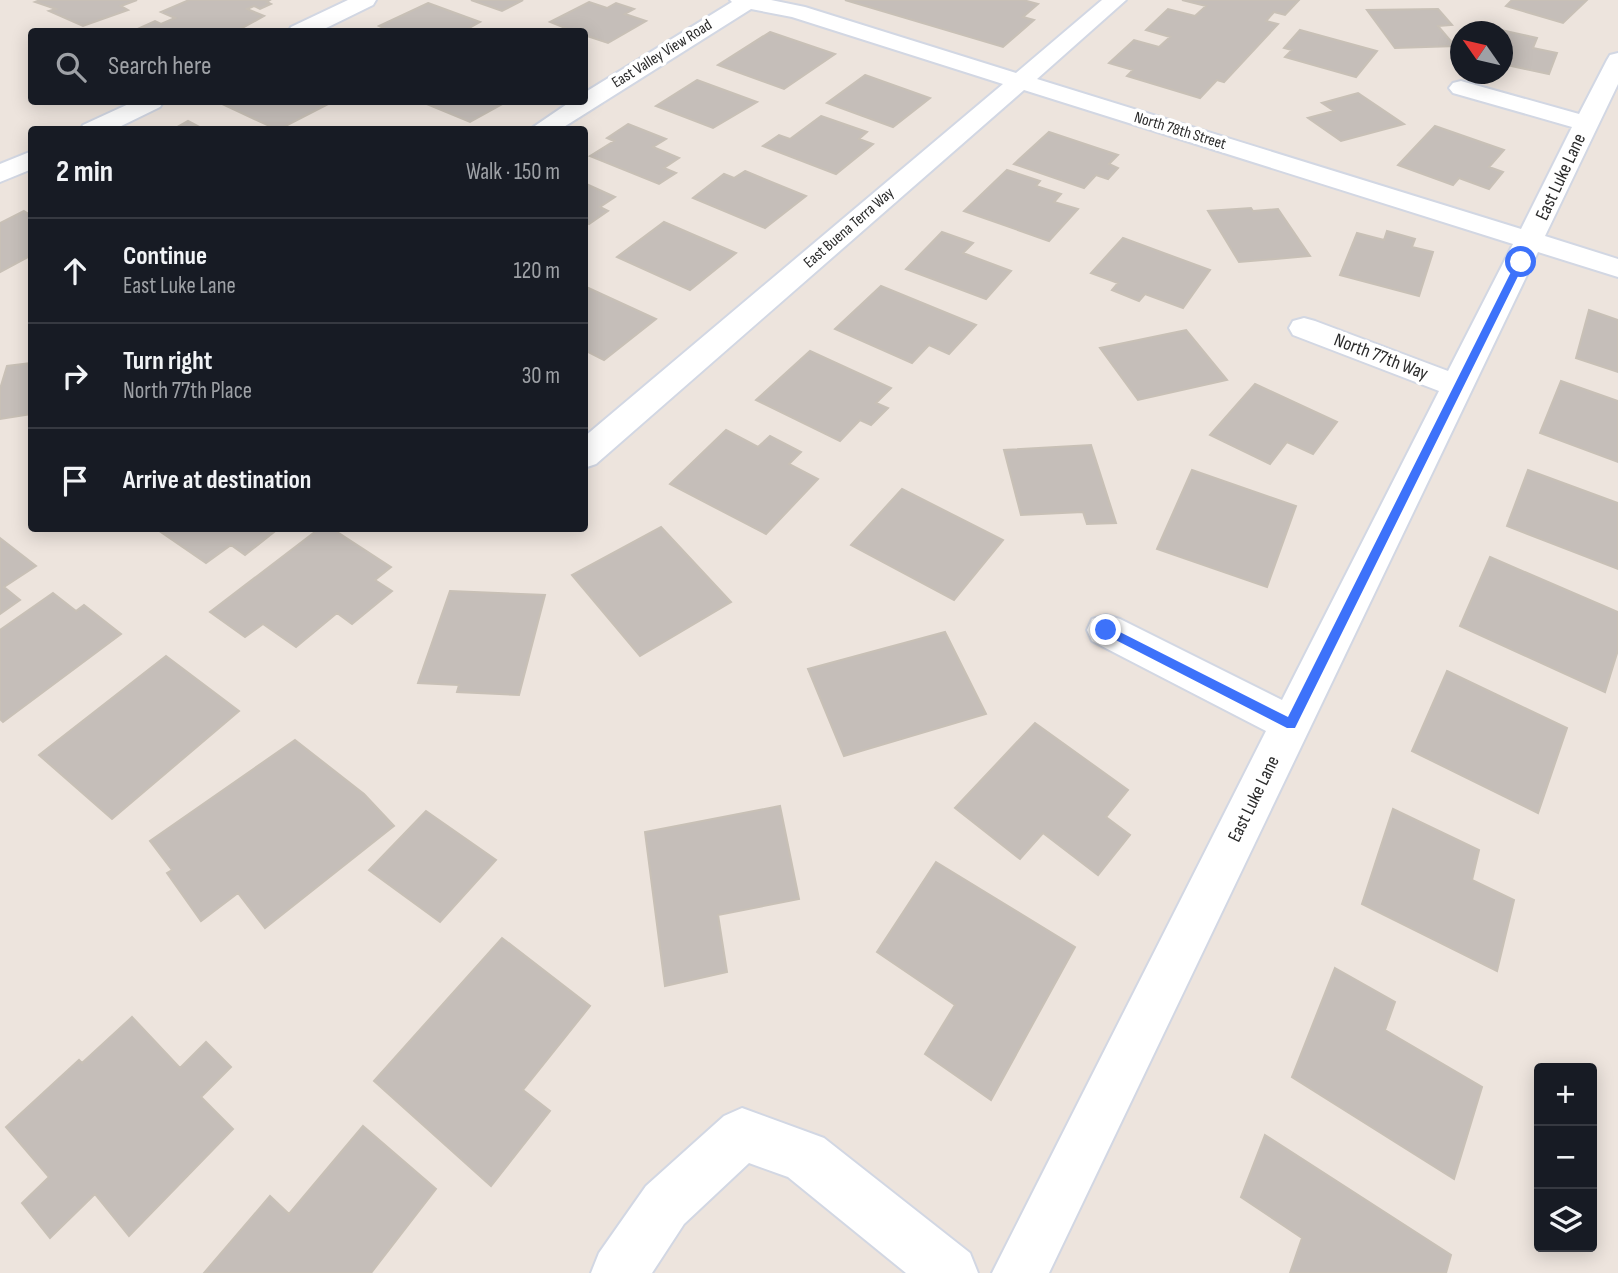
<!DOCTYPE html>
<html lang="en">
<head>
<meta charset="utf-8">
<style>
	:root { --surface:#171b24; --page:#242831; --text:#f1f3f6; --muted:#9ea1a6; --line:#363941 }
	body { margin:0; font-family:"Sofia Sans Condensed",sans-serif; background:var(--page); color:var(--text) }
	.controls { position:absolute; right:21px; bottom:21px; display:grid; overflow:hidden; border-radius:7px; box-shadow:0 4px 18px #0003 }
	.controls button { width:63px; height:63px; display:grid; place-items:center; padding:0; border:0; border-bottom:2px solid var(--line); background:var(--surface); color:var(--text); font:35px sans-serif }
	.compass { position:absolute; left:1450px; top:21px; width:63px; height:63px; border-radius:50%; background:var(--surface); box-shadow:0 4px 18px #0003; rotate:304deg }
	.stop { position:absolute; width:21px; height:21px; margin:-16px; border:5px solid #3d72fa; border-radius:50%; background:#fff }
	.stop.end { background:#3d72fa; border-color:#fff; box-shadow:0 2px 7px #0008 }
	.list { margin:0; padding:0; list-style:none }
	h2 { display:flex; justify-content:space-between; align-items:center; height:91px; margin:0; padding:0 28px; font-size:30px }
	h2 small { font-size:23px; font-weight:400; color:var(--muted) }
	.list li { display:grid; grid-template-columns:46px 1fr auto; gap:21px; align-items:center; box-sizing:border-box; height:105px; padding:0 28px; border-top:2px solid var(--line) }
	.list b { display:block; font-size:26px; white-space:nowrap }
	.list p { margin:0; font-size:23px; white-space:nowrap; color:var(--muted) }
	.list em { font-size:23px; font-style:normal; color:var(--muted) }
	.icon { flex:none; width:38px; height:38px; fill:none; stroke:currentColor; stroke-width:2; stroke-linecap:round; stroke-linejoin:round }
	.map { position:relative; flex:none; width:1618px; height:1273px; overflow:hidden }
	.search { position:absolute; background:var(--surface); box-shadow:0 4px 18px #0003; left:28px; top:28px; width:560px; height:77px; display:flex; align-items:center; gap:18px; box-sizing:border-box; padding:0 24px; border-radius:7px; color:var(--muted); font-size:26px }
	.panel { position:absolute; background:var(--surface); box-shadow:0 4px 18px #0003; left:28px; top:126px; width:560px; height:406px; border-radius:7px }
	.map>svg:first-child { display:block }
</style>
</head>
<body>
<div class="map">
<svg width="1618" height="1273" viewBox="0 0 1618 1273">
	<rect width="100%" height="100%" fill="#ede4dd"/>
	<!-- building -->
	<path fill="#c5beb9" stroke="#c8c0b6" stroke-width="2" d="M 40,0 L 137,0 L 121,6 L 128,10 L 83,26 L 49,11 L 56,9 L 35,2 Z
		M 189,0 L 270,0 L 267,2 L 271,4 L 260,9 L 254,6 L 247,9 L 264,16 L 235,32 L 131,32 L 155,21 L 161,24 L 175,18 L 161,12 Z
		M 471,0 L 523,0 L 502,11 Z
		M 845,0 L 1023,0 L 1038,4 L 1023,17 L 1034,20 L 1003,47 Z
		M 1182,0 L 1299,0 L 1285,15 L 1274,12 L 1266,21 L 1278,24 L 1224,82 L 1217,80 L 1200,98 L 1127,76 L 1133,70 L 1109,63 L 1134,40 L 1159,47 L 1170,37 L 1146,30 L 1168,9 L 1195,16 L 1206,6 Z
		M 1512,0 L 1587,0 L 1563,23 L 1506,6 Z
		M 589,2 L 607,8 L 616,3 L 634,9 L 625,14 L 646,21 L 608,43 L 584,35 L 584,32 L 575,32 L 550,22 Z
		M 428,3 L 480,22 L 462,32 L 392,32 L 379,26 Z
		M 1438,9 L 1452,25 L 1438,26 L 1455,46 L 1395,48 L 1367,10 Z
		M 1492,28 L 1537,38 L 1533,48 L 1557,53 L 1549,74 L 1502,64 L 1502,32 L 1491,32 Z
		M 1300,30 L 1377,51 L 1356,77 L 1285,57 L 1292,50 L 1284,48 Z
		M 770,32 L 835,54 L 784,89 L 718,65 Z
		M 865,75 L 930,98 L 893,127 L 827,103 Z
		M 697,80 L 757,102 L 713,128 L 656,106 Z
		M 1358,93 L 1404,124 L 1341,141 L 1308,118 L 1334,111 L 1322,103 Z
		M 228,102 L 332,102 L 278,130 L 222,104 Z
		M 422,102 L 506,102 L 470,122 Z
		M 821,116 L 867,132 L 859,139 L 873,144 L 836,174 L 763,146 L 779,135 L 790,139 Z
		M 188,121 L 205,130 L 172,130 Z
		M 628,124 L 666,139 L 653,147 L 679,158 L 664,168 L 676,173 L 659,184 L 590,156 L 614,141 L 607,138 Z
		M 1435,126 L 1504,150 L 1489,167 L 1503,172 L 1489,189 L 1459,178 L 1453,185 L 1398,165 Z
		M 1049,132 L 1118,155 L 1109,164 L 1118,168 L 1108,179 L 1096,175 L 1084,188 L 1014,164 Z
		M 1007,170 L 1040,181 L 1036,186 L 1061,194 L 1054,202 L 1078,209 L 1049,241 L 964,211 Z
		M 745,171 L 806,196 L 765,228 L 693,198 L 724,174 L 734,178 Z
		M 584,183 L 615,197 L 600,207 L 608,211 L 589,224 L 584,221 Z
		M 1251,208 L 1253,211 L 1278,209 L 1310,256 L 1239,262 L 1208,211 Z
		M 24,211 L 32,216 L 32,255 L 0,272 L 0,223 Z
		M 664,222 L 736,253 L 690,290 L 617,257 Z
		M 1387,231 L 1415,239 L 1412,247 L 1433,252 L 1419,296 L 1340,275 L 1357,233 L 1384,240 Z
		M 942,232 L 973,243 L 963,253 L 1011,271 L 986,299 L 906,269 Z
		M 1123,238 L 1210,270 L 1183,308 L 1145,294 L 1139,301 L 1112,290 L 1118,283 L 1091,273 Z
		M 584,286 L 656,319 L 604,360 L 584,350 Z
		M 881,286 L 976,325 L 949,354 L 929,345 L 912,363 L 835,329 Z
		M 1589,310 L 1618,320 L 1618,372 L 1576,358 Z
		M 1186,330 L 1227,380 L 1138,400 L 1100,348 Z
		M 810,351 L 891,388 L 876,403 L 888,408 L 871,425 L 860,420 L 840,441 L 756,400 Z
		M 32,363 L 32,414 L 0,419 L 0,389 L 7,366 Z
		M 1561,381 L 1618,401 L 1618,462 L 1540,433 Z
		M 1255,384 L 1337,422 L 1313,454 L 1287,442 L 1270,464 L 1210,435 Z
		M 726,430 L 758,447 L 770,436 L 801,452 L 789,464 L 818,479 L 766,534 L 670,484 Z
		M 1091,445 L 1116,523 L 1087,524 L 1083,512 L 1021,515 L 1004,450 Z
		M 1192,470 L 1296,506 L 1267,587 L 1157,549 Z
		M 1528,470 L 1618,503 L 1618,569 L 1507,526 Z
		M 902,489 L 1003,540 L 954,600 L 851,545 Z
		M 661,527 L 731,602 L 640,656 L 572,575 Z
		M 155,528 L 279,528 L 245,555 L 231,545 L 206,563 Z
		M 320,528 L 331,528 L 391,567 L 375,580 L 392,591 L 352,624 L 337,613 L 296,647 L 263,624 L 245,637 L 210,612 Z
		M 0,538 L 36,566 L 4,587 L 20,600 L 0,614 Z
		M 1490,557 L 1618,612 L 1618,650 L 1605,692 L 1460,626 Z
		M 450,591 L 545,595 L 519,695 L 457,692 L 459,685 L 418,683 Z
		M 53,593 L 76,611 L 84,605 L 121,634 L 3,722 L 0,719 L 0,630 Z
		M 945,632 L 986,714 L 844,756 L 808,669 Z
		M 166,656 L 239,711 L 112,819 L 39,755 Z
		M 1447,671 L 1567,728 L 1538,813 L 1412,751 Z
		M 1035,723 L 1128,790 L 1106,817 L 1130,835 L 1098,875 L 1043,833 L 1020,859 L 955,808 Z
		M 295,740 L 364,794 L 394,826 L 265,928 L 238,893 L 201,921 L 167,873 L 172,870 L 150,841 Z
		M 780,806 L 799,899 L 718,915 L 727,972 L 665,986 L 645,832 Z
		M 1393,809 L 1479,850 L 1472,880 L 1514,900 L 1497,971 L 1362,904 Z
		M 426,811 L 496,860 L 440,922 L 369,870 Z
		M 936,862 L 1075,947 L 991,1100 L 925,1054 L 955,1005 L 877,952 Z
		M 502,938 L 590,1006 L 523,1090 L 550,1111 L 491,1186 L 374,1081 Z
		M 1335,968 L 1395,1002 L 1385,1030 L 1482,1087 L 1454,1179 L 1292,1077 Z
		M 132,1017 L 180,1068 L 206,1042 L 231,1067 L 201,1097 L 233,1129 L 129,1236 L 95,1194 L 50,1238 L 22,1203 L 49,1177 L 6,1127 L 79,1060 L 82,1063 Z
		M 363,1126 L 436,1189 L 371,1273 L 204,1273 L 270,1196 L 289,1214 Z
		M 1265,1135 L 1451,1255 L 1446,1273 L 1290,1273 L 1302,1238 L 1241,1197 Z"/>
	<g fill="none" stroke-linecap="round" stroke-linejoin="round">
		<defs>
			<path id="minor" d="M 348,0 L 376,0 L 373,5 L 318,32 L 288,32 L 291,27 Z
				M 730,0 L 771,0 L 805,7 L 1016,73 L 1102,0 L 1126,0 L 1037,79 L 1521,229 L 1572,127 L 1453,93 L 1449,88 L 1453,83 L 1461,81 L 1579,114 L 1607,60 L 1610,55 L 1618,53 L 1618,84 L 1545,236 L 1618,259 L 1618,277 L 1538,252 L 1049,1273 L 992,1273 L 1266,731 L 1092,641 L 1087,630 L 1092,619 L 1106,615 L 1120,619 L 1282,700 L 1439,391 L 1293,335 L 1289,328 L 1293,321 L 1304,318 L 1315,321 L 1448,371 L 1513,244 L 1024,90 L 596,464 L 584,468 L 584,437 L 1003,84 L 792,17 L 751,9 L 559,130 L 529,130 L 570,102 L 584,102 L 584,93 L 732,2 Z
				M 133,102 L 163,102 L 160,107 L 113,130 L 80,130 L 83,125 Z
				M 32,151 L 32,169 L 0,182 L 0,164 Z
				M 742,1108 L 824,1138 L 970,1253 L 978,1273 L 906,1273 L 788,1177 L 749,1163 L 684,1224 L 652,1273 L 591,1273 L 599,1253 L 646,1186 L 724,1116 Z"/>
		</defs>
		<!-- minor casing -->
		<use href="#minor" stroke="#d2d7e3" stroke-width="4"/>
		<!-- minor -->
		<use href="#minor" fill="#fff" fill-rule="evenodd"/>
	</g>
	<!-- route -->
	<path fill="#3d72fa" d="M 1521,259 L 1525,262 L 1295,728 L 1287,728 L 1102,633 L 1102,627 L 1110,627 L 1288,717 L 1516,262 Z"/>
	<g text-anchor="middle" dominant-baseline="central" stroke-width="7" stroke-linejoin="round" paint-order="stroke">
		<!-- far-street labels -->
		<g font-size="16" fill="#2b2b2b" stroke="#fff">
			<text transform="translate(662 54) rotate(-32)">East Valley View Road</text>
			<text transform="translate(1180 131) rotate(17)">North 78th Street</text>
			<text transform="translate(849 228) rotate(-41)">East Buena Terra Way</text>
		</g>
		<!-- street labels -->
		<g font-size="19" fill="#2b2b2b" stroke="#fff">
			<text transform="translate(1561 177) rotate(-65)">East Luke Lane</text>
			<text transform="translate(1381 357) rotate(21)">North 77th Way</text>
			<text transform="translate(1254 799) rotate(-64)">East Luke Lane</text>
		</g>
	</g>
</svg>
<div class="controls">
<button>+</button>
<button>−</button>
<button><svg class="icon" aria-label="layers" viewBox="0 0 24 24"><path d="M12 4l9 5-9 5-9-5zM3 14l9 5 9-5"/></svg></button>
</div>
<svg class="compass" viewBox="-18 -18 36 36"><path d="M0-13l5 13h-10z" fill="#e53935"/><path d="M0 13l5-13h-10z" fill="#9ea1a6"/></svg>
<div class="stop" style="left:1521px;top:262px"></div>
<div class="stop end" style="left:1106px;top:630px"></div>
<div class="search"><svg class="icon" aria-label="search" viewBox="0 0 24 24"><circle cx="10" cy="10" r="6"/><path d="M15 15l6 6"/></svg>Search here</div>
<section class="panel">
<h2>2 min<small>Walk · 150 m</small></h2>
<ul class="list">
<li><svg class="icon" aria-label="ahead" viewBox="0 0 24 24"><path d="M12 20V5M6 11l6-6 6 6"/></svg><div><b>Continue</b><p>East Luke Lane</p></div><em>120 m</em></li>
<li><svg class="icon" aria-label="right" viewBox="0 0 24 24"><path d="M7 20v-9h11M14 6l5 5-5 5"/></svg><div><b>Turn right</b><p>North 77th Place</p></div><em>30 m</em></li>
<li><svg class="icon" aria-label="arrive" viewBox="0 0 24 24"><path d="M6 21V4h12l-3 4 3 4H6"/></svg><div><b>Arrive at destination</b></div></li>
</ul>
</section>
</div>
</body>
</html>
